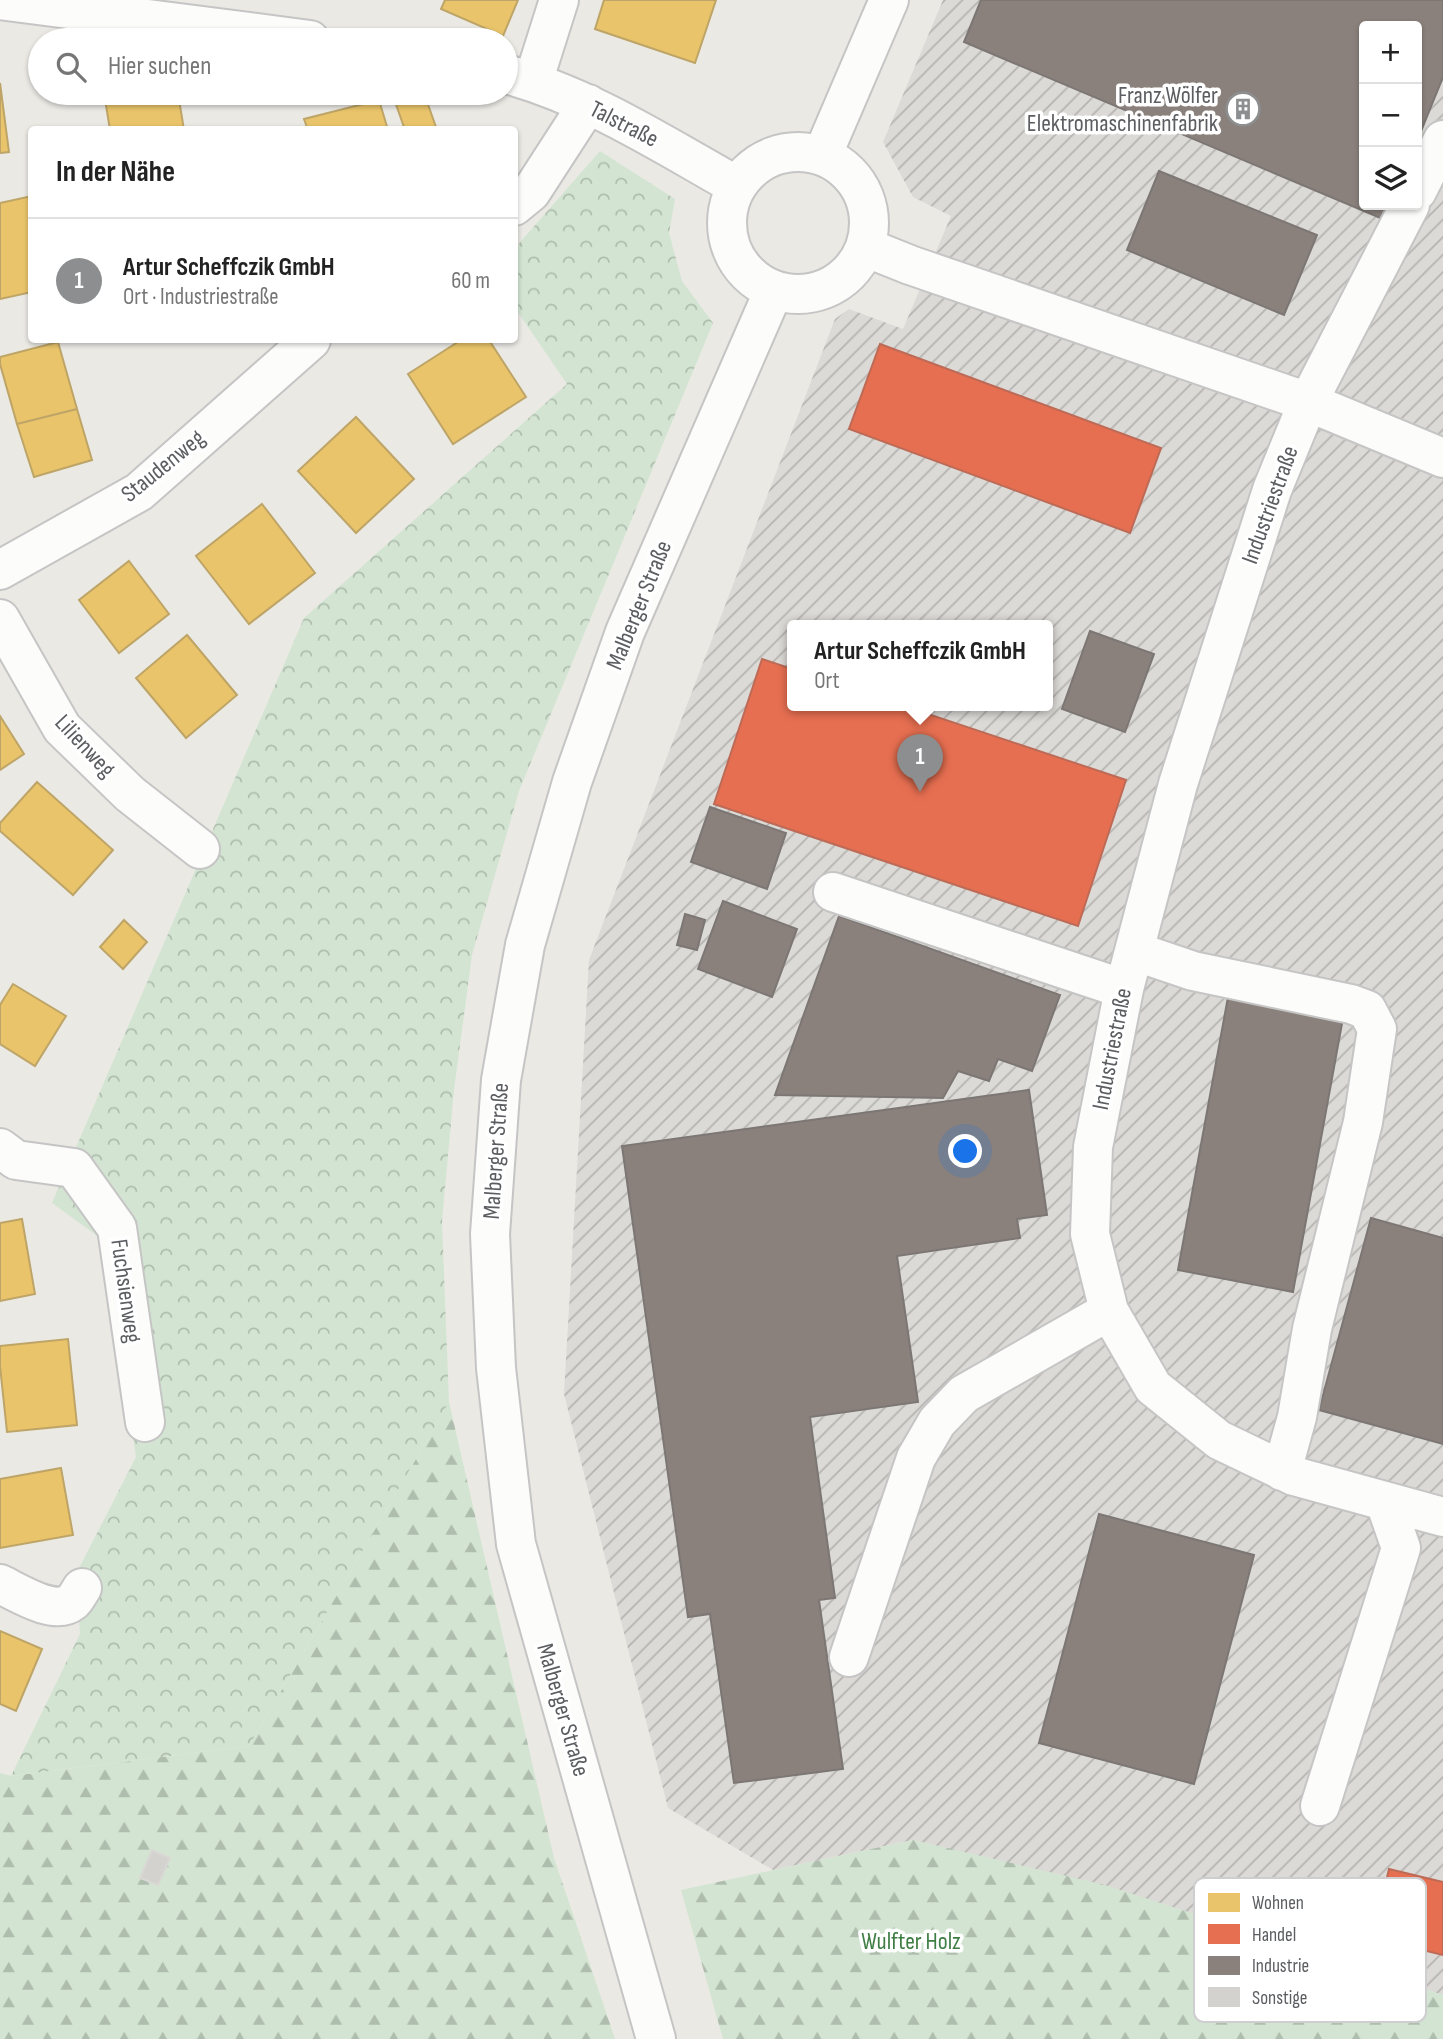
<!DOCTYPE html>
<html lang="de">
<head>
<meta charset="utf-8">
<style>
	:root { --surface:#fff; --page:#f2f2f2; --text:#222; --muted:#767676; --line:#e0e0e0; --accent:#8d8e8f }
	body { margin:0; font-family:"Sofia Sans Condensed",sans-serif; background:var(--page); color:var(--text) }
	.controls { position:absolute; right:21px; top:21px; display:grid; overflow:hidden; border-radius:7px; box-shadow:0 2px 5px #0004 }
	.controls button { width:63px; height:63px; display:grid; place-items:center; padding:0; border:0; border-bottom:2px solid var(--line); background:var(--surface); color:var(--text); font:35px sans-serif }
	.you { position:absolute; left:966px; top:1152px; width:24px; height:24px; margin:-18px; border:5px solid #fff; border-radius:50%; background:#1a73e8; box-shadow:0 0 0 10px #1a73e833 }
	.badge { display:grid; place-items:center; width:46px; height:46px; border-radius:50%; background:var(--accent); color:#fff; font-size:23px; font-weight:700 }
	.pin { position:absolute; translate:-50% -58px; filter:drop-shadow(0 2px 4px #0008) }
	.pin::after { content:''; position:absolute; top:37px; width:24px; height:21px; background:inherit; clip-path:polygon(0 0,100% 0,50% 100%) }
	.popup { position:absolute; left:787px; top:620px; width:266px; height:91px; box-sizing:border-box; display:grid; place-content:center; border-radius:7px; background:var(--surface); filter:drop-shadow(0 2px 5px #0005); font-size:23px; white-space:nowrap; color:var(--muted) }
	.popup b { font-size:26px; color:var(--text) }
	.popup::after { content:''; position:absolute; left:50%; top:100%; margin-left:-14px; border:14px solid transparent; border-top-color:var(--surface) }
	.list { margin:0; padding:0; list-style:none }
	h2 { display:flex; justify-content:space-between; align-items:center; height:91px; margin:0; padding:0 28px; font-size:30px }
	h2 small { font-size:23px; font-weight:400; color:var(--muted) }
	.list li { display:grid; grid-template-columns:46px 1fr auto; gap:21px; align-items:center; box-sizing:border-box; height:126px; padding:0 28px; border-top:2px solid var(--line) }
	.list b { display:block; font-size:26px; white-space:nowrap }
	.list p { margin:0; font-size:23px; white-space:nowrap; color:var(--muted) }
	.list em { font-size:23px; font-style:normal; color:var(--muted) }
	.icon { flex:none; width:38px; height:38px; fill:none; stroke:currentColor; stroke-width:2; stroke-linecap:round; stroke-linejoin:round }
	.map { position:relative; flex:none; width:1443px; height:2039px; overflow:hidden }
	.search { position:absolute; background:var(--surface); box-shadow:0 2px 5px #0004; left:28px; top:28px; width:490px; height:77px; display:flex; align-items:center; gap:18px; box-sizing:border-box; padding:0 24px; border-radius:38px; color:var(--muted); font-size:26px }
	.panel { position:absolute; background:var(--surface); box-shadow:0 2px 5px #0004; left:28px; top:126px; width:490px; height:217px; border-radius:7px }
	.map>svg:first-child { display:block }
</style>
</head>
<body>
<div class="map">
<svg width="1443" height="2039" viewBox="0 0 1443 2039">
	<defs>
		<pattern id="industrial-furrows" width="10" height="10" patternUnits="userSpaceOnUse" patternTransform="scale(1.75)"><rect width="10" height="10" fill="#dbdad6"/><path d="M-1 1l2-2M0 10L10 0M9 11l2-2" fill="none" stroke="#b5b4b1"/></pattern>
		<pattern id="forest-firs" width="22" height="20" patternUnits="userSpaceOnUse" patternTransform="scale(1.75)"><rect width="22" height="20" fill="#d3e5d2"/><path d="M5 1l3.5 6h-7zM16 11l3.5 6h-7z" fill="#aebdae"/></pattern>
		<pattern id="park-crowns" width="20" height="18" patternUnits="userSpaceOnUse" patternTransform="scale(1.75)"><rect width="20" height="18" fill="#d3e5d2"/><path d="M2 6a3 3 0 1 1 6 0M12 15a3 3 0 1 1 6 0" fill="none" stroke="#aebdae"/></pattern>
	</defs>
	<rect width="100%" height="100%" fill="#eae9e4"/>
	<!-- industrial -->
	<path fill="url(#industrial-furrows)" fill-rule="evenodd" d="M 943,0 L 1443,0 L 1443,1995 L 1178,1909 L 913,1840 L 773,1870 L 668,1808 L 564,1394 L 589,960 L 835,319 L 849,309 L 903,329 L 951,216 L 913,197 L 883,142 ZM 1364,26 L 1417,26 L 1417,205 L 1364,205 ZM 792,626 L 1048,626 L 1048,706 L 792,706 Z"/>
	<!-- forest -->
	<path fill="url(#forest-firs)" d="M 449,1402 L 554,1858 L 615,2039 L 0,2039 L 0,1773 L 12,1776 L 249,1746 Z
		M 913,1840 L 1105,1885 L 1443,1995 L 1443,2039 L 723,2039 L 681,1890 Z"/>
	<!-- park -->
	<path fill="url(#park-crowns)" d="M 600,151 L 675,199 L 669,233 L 682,281 L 713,323 L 519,791 L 472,955 L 454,1090 L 442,1221 L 449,1402 L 249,1746 L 11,1776 L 80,1634 L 76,1574 L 136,1457 L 103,1240 L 52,1203 L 304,618 L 567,384 L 515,308 L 515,248 Z"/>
	<!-- homes -->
	<path fill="#e9c46a" stroke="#bea567" stroke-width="2" d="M 445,0 L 518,0 L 503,36 L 441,9 Z
		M 604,0 L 716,0 L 695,63 L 595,29 Z
		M 0,83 L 9,152 L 0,153 Z
		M 104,93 L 178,93 L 184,130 L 110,130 Z
		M 392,93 L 424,93 L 437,130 L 405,130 Z
		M 379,100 L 388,130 L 308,130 L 304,119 Z
		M 32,196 L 32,292 L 0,299 L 0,203 Z
		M 461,340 L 489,340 L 526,397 L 453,444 L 408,374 Z
		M 58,342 L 77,409 L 17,424 L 0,364 L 0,357 Z
		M 77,409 L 92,460 L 34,477 L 17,424 Z
		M 356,417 L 414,479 L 356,533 L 298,471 Z
		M 262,504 L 315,573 L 249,624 L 196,556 Z
		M 129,561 L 169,614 L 119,653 L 79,600 Z
		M 187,635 L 237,695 L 186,738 L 136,678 Z
		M 0,716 L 24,754 L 0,770 Z
		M 37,782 L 113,850 L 73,895 L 0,831 L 0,823 Z
		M 124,920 L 147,942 L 123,969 L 100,947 Z
		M 13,984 L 66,1016 L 35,1066 L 0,1044 L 0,1005 Z
		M 22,1219 L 35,1294 L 0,1301 L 0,1223 Z
		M 68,1339 L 77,1425 L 7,1432 L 0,1366 L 0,1346 Z
		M 61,1468 L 73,1535 L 0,1548 L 0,1479 Z
		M 0,1631 L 42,1649 L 16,1711 L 0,1704 Z"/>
	<!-- shops -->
	<path fill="#e76f51" stroke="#bd6a56" stroke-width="2" d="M 880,344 L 1161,448 L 1130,533 L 849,429 Z
		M 762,659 L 792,669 L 792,706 L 904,706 L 1126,780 L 1078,926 L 714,804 Z
		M 1389,1869 L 1443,1882 L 1443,1955 L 1373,1938 Z"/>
	<!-- industry -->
	<path fill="#8a817c" stroke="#7c7674" stroke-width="2" d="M 981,0 L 1443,0 L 1443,77 L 1417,141 L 1417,26 L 1364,26 L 1364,205 L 1391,205 L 1385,220 L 964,42 Z
		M 1159,171 L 1317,235 L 1284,315 L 1127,250 Z
		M 1090,631 L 1154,654 L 1125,732 L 1062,709 Z
		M 710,807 L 786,833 L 767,889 L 691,862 Z
		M 723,901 L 797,929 L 772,997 L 698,969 Z
		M 685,914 L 705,920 L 697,950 L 677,945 Z
		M 839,916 L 1060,995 L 1032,1071 L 998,1059 L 989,1081 L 958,1071 L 943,1098 L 775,1095 Z
		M 1228,997 L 1343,1018 L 1293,1292 L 1178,1270 Z
		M 1029,1090 L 1047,1215 L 1017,1219 L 1020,1238 L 897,1256 L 918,1402 L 810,1417 L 835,1598 L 819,1600 L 843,1769 L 734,1783 L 710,1614 L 688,1617 L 622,1146 Z
		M 1371,1218 L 1443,1238 L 1443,1444 L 1319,1410 Z
		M 1099,1514 L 1254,1555 L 1194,1784 L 1039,1743 Z"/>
	<!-- building -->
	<path fill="#d3d2cf" stroke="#d9d8d4" stroke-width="2" d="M 152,1850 L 170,1858 L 158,1885 L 140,1878 Z"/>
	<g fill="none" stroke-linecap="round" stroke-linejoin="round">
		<defs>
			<path id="minor" d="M 0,0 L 310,40
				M 506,74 C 590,97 662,144 737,186
				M 533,82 L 559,0
				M727 223a71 71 0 1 1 142 0a71 71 0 1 1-142 0Z
				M 822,156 L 889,0
				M 1417,191 L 1443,140
				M 1410,205 L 1308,402 L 1272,490 L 1178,784 L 1124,989 L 1093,1147 L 1090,1234 L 1109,1311 L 1153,1387 L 1219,1440 L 1294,1476 L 1443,1517
				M 514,206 L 531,192 L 588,104
				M 865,247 L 910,265 L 1308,402 L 1443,458
				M 0,570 L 139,492 L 311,340
				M 0,619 L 62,728 L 130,794 L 200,849
				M 833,892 L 1124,989
				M 1134,951 L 1193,971 L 1351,1004 L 1367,1010 L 1377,1029 L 1363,1122 L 1312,1329 L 1297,1417 L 1282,1471
				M 0,1148 L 16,1160 L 74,1168 L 117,1228 L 145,1422
				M 0,1584 C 17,1592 54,1616 72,1602 C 76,1599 79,1592 82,1588
				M 849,1657 L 916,1458 L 937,1422 L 964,1394 L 1109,1311
				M 1320,1806 L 1401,1548 L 1385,1502
				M 656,2039 L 516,1544 L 496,1368 L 490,1234 L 501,1080 L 525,945 L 572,782 L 625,632 L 774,290"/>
		</defs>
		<!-- minor casing -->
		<use href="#minor" stroke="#c6c5c5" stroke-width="42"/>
		<!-- minor -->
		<use href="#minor" stroke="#fcfcfb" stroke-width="38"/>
	</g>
	<!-- icons -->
	<defs>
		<symbol id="building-ring" viewBox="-11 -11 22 22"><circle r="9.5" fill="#fff" stroke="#8d8e8f" stroke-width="1.5"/><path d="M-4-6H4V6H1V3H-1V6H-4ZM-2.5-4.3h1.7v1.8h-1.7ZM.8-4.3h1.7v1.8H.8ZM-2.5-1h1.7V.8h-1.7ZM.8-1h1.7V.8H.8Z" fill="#8d8e8f"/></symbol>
	</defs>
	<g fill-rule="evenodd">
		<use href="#building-ring" x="1224" y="90" width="38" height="38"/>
	</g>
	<g text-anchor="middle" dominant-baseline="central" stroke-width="7" stroke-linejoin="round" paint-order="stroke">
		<!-- poi labels -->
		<g font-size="24" fill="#5b5d61" stroke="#fff" text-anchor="end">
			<text x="1218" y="95">Franz Wölfer<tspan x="1218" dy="28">Elektromaschinenfabrik</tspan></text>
		</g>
		<!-- street labels -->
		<g font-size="24" fill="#5b5d61" stroke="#fff">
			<text transform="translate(624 124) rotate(27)">Talstraße</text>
			<text transform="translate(163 466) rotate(-39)">Staudenweg</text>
			<text transform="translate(1270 505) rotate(-70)">Industriestraße</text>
			<text transform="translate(639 605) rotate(-68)">Malberger Straße</text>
			<text transform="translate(85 746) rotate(47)">Lilienweg</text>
			<text transform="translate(1112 1049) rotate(-79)">Industriestraße</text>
			<text transform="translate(496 1151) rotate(-86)">Malberger Straße</text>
			<text transform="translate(126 1291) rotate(82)">Fuchsienweg</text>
			<text transform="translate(563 1710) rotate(74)">Malberger Straße</text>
		</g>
		<!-- park labels -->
		<g font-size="24" fill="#3e7d43" stroke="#fff">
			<text x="911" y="1941">Wulfter Holz</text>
		</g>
	</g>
	<!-- legend -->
	<rect x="1194" y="1878" width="232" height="144" rx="10" fill="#fff" stroke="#ceced0" stroke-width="2"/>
	<rect x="1208" y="1893" width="32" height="19" fill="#e9c46a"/>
	<rect x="1208" y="1924" width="32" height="20" fill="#e76f51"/>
	<rect x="1208" y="1956" width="32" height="19" fill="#8a817c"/>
	<rect x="1208" y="1987" width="32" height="20" fill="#d3d2cf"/>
	<g font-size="19" fill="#5b5d61">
		<text x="1252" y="1909">Wohnen</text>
		<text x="1252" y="1941">Handel</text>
		<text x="1252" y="1972">Industrie</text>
		<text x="1252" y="2004">Sonstige</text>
	</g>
</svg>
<div class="controls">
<button>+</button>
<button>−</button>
<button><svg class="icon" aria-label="layers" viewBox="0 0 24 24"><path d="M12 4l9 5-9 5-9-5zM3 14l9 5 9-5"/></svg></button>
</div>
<div class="you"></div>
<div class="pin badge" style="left:920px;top:792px">1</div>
<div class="popup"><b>Artur Scheffczik GmbH</b>Ort</div>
<div class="search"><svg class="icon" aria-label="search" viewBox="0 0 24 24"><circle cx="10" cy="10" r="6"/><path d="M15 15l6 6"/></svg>Hier suchen</div>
<section class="panel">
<h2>In der Nähe<small></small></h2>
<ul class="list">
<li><span class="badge">1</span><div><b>Artur Scheffczik GmbH</b><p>Ort · Industriestraße</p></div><em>60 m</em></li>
</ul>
</section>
</div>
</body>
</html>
